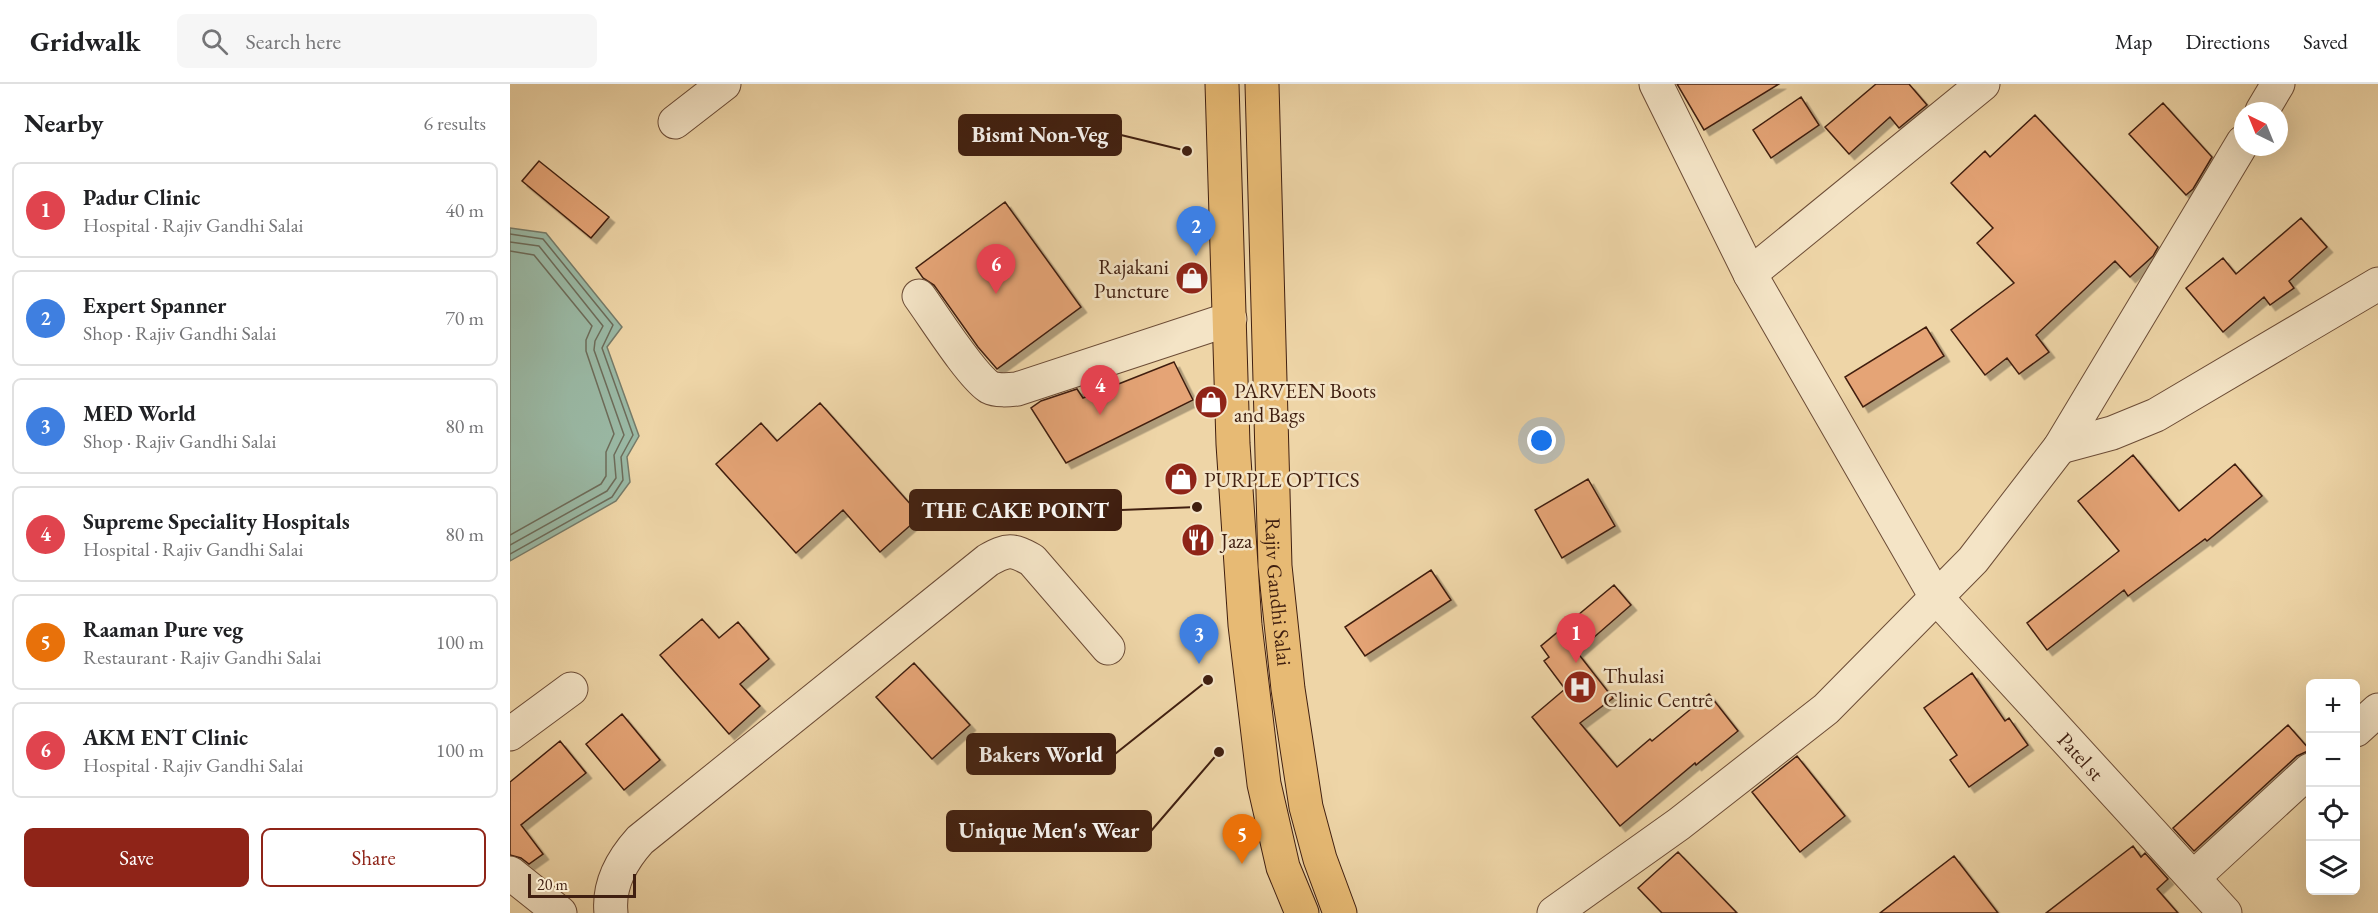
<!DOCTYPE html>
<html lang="en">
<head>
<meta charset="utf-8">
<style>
	:root { --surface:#fff; --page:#f6f6f6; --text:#202124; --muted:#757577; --line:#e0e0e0; --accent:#8f2418 }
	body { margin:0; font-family:"EB Garamond",serif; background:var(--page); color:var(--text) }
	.controls { position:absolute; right:18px; bottom:18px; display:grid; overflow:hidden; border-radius:9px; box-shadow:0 6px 24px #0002 }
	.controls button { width:54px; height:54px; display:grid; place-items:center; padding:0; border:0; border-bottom:2px solid var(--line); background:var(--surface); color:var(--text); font:30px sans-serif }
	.compass { position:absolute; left:1724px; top:18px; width:54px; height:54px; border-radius:50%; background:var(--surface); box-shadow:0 6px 24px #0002; rotate:317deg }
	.scale { position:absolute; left:18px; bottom:15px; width:108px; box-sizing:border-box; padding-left:6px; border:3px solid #401f10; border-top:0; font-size:16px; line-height:21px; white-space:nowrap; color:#401f10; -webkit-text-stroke:4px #f4e4c6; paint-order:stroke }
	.you { position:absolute; left:1032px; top:357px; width:21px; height:21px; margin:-15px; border:4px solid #fff; border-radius:50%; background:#1a73e8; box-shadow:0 0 0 9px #1a73e833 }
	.badge { display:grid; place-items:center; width:39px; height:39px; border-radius:50%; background:var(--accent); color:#fff; font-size:20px; font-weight:700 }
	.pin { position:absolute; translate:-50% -50px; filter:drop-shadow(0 2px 3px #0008) }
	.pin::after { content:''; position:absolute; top:32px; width:21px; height:18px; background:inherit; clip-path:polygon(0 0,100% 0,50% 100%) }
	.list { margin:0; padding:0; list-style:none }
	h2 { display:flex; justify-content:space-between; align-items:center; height:78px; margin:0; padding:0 24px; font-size:26px }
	h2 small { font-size:20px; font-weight:400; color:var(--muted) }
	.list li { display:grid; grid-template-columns:39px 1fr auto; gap:18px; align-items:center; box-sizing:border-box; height:96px; margin:0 12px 12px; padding:0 12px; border:2px solid var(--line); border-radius:9px }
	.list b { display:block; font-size:22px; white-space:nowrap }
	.list p { margin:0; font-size:20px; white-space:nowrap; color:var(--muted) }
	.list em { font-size:20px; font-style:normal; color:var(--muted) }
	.actions { display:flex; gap:12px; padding:18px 24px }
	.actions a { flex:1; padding:14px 0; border:2px solid var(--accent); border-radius:9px; text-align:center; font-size:21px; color:var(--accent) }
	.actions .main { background:var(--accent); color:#fff }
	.icon { flex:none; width:33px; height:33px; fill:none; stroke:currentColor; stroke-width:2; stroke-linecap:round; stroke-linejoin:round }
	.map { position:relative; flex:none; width:1868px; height:829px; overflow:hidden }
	header { display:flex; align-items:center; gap:36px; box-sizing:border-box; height:84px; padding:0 30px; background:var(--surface); border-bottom:2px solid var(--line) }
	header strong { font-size:28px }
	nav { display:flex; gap:33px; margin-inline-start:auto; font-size:21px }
	.search { width:420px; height:54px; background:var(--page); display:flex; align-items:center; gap:15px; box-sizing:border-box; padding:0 21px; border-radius:9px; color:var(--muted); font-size:22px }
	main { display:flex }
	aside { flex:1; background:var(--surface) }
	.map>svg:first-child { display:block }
</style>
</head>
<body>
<header>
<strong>Gridwalk</strong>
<div class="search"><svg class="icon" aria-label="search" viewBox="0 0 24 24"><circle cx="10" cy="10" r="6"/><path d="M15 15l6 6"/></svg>Search here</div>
<nav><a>Map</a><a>Directions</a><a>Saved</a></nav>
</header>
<main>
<aside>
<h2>Nearby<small>6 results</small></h2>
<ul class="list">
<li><span class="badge" style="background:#e0444e">1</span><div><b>Padur Clinic</b><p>Hospital · Rajiv Gandhi Salai</p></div><em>40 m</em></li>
<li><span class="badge" style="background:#3f7fe0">2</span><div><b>Expert Spanner</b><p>Shop · Rajiv Gandhi Salai</p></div><em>70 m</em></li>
<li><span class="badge" style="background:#3f7fe0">3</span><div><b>MED World</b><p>Shop · Rajiv Gandhi Salai</p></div><em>80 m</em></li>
<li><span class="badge" style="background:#e0444e">4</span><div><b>Supreme Speciality Hospitals</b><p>Hospital · Rajiv Gandhi Salai</p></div><em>80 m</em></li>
<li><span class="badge" style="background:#e8710a">5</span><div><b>Raaman Pure veg</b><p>Restaurant · Rajiv Gandhi Salai</p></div><em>100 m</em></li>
<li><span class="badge" style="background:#e0444e">6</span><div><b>AKM ENT Clinic</b><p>Hospital · Rajiv Gandhi Salai</p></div><em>100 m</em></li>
</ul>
<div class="actions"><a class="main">Save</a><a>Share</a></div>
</aside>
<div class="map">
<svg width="1868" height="829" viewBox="0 0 1868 829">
	<defs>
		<filter id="shadow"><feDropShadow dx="5.5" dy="5.5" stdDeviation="0" flood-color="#0004"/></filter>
	</defs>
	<rect width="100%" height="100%" fill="#eed5a7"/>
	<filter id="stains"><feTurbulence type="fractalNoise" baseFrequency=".00333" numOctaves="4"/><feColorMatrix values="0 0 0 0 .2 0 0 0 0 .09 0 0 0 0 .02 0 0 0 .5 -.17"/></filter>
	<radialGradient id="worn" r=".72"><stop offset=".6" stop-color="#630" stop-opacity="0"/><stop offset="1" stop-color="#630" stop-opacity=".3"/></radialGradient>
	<!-- water -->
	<path fill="#9ab9a5" stroke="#767b69" stroke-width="1.5" d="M 0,144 L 36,149 L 112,243 L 97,263 L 129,352 L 117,373 L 120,398 L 106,417 L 0,477 Z"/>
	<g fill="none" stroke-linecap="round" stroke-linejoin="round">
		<!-- shore -->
		<path stroke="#6d6c5a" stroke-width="1.5" d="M 0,150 L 33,155 L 103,241 L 92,264 L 123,351 L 111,373 L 113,396 L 102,413 L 0,470
			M 0,158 L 29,162 L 93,242 L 85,257 L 84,266 L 114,351 L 104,371 L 106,394 L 97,407 L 0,461
			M 0,167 L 24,171 L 82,242 L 76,256 L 76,267 L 104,350 L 96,368 L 96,392 L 91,400 L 0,451"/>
	</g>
	<!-- building -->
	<path fill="#e5a476" stroke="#401f10" stroke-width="1.5" filter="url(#shadow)" d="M 1167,0 L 1269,0 L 1194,46 Z
		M 1366,0 L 1399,0 L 1417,21 L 1389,44 L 1380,33 L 1339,70 L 1315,43 Z
		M 1291,13 L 1309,41 L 1261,74 L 1243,46 Z
		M 1653,19 L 1702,73 L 1683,105 L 1676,111 L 1619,50 Z
		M 1525,31 L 1648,163 L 1643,172 L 1620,193 L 1605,177 L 1526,251 L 1539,268 L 1509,290 L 1497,274 L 1475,291 L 1441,246 L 1504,199 L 1467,159 L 1483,144 L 1441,99 L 1475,67 L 1480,73 Z
		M 29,77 L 99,133 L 81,154 L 12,97 Z
		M 495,118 L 571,223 L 487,285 L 468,263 L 424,201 L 413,194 L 406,184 Z
		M 1791,134 L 1817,163 L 1779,197 L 1784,204 L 1760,221 L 1754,213 L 1713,248 L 1676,204 L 1713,174 L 1726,190 Z
		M 1416,243 L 1434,272 L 1353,323 L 1335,293 Z
		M 664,278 L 683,316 L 556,379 L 521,324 L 531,317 L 567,305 L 573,314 Z
		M 310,319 L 411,432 L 370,468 L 333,426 L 286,469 L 206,380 L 251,339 L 267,357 Z
		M 1623,371 L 1669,427 L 1725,380 L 1752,412 L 1697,457 L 1695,455 L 1618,512 L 1614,506 L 1537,566 L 1517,539 L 1609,467 L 1568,417 Z
		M 1078,395 L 1105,442 L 1052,474 L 1025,426 Z
		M 921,486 L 941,516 L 855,572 L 835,543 Z
		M 1104,501 L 1121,521 L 1067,568 L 1103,614 L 1070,639 L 1107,683 L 1140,655 L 1142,657 L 1199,610 L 1228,647 L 1186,681 L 1185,679 L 1110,742 L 1022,633 L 1055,605 L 1034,577 L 1039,573 L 1031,562 Z
		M 192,535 L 209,554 L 228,538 L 259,575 L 230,600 L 250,622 L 219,650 L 150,571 Z
		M 404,579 L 460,641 L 422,675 L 366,613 Z
		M 1462,589 L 1495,637 L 1499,634 L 1518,661 L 1459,703 L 1440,676 L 1447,671 L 1414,624 Z
		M 112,630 L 150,676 L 114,706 L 76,660 Z
		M 1778,641 L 1800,666 L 1787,672 L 1684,767 L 1663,744 Z
		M 50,657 L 76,689 L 11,741 L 33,770 L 19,780 L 11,774 L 0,771 L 0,698 Z
		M 1287,672 L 1335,732 L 1290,768 L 1242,708 Z
		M 1623,762 L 1631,773 L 1635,769 L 1658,795 L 1647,805 L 1668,829 L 1536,829 Z
		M 1168,768 L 1227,829 L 1152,829 L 1128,804 Z
		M 1444,772 L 1488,829 L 1370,829 Z"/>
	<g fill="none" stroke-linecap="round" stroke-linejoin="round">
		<defs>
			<g id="minor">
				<path id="s1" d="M 1146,0 L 1240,190 L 1426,513 L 1715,829"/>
				<path d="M 1752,27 L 1768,0"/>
				<path d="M 165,38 L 214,0"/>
				<path d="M 1240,190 L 1473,0"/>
				<path d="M 409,212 C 425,234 460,290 479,303 C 487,307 498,306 507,305 L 720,235"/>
				<path d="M 1550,363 L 1602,349 L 1646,331 L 1868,200"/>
				<path d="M 1846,646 L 1868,626"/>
				<path d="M 0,650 L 61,605"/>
				<path d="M 0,789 L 50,829"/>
				<path d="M 1684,793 L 1800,686"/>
				<path d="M 101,829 C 98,801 112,776 130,756 L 478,476 C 498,465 502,465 522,476 L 598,564"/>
				<path d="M 1044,829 L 1169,740 L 1316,625 L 1463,476 L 1550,363 L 1733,58"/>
			</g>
			<g id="major">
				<path d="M 712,0 L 723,360 L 735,541 L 754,700 L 773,783 L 792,829"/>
				<path id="s2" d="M 752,0 L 765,482 L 778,605 L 796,723 L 810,775 L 830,829"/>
			</g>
		</defs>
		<!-- minor casing -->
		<use href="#minor" stroke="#6c4c36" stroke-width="35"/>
		<!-- major casing -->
		<use href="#major" stroke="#401f10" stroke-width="35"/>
		<!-- minor -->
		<use href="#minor" stroke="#f4e4c6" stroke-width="33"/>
		<!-- major -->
		<use href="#major" stroke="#e7ba74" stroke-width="33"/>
	</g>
	<!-- icons -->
	<defs>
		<symbol id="shop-disc" viewBox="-11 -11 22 22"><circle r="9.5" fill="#8f2418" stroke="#f4e4c6"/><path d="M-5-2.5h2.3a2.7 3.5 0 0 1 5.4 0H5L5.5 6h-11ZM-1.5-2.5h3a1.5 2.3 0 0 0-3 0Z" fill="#fff"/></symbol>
		<symbol id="restaurant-disc" viewBox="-11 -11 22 22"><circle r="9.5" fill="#8f2418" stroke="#f4e4c6"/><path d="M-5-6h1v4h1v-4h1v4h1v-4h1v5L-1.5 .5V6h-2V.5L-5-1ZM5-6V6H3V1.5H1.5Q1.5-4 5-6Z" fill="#fff"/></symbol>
		<symbol id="hospital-disc" viewBox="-11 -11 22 22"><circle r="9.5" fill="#8f2418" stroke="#f4e4c6"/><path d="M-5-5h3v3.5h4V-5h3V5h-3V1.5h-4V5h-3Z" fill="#fff"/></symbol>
	</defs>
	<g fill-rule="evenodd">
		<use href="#shop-disc" x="663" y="175" width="38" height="38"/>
		<use href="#shop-disc" x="682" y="299" width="38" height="38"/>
		<use href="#shop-disc" x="652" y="376" width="38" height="38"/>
		<use href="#restaurant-disc" x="669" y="437" width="38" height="38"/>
		<use href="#hospital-disc" x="1051" y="584" width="38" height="38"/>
	</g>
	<g text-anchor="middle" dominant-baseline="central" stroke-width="5" stroke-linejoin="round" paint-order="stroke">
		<!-- poi labels -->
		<g font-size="21" fill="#401f10" stroke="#f4e4c6" text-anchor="start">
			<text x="659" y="182" text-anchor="end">Rajakani<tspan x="659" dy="24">Puncture</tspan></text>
			<text x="724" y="306">PARVEEN Boots<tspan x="724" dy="24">and Bags</tspan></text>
			<text x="694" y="395">PURPLE OPTICS</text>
			<text x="711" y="456">Jaza</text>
			<text x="1093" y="591">Thulasi<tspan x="1093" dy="24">Clinic Centre</tspan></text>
		</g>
		<!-- street labels -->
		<g font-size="21" fill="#401f10" stroke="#f4e4c6">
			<text stroke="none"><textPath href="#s2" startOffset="508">Rajiv Gandhi Salai</textPath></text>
			<text stroke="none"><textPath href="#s1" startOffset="800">Patel st</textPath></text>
		</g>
	</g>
	<!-- callouts -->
	<path fill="none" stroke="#401f10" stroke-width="2" d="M677 67L611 51M687 423L611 426M698 596L605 670M709 668L641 747"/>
	<g fill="#401f10" stroke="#f4e4c6" stroke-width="2">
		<circle cx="677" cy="67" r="6"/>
		<circle cx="687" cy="423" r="6"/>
		<circle cx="698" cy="596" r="6"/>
		<circle cx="709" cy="668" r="6"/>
	</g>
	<g fill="#401f10" stroke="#401f10" stroke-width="2">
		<rect x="449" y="31" width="162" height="40" rx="6"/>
		<rect x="400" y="406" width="211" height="40" rx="6"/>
		<rect x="457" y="650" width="148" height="40" rx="6"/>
		<rect x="437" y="727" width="204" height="40" rx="6"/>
	</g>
	<g font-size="22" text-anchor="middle" font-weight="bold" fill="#fff">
		<text x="530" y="58">Bismi Non-Veg</text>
		<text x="505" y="434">THE CAKE POINT</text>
		<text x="531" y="678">Bakers World</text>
		<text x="539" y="754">Unique Men's Wear</text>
	</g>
	<rect width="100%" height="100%" filter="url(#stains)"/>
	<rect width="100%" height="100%" fill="url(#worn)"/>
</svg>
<div class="controls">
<button>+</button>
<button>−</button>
<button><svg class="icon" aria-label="locate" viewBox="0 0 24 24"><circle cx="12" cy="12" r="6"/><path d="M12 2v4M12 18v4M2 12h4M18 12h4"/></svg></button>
<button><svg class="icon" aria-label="layers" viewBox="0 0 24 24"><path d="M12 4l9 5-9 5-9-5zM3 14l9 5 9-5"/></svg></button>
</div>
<svg class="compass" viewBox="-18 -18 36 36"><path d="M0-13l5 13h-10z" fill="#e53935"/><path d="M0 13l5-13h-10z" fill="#757577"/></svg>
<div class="scale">20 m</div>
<div class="you"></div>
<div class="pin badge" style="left:1066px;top:579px;background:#e0444e">1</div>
<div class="pin badge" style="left:686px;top:172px;background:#3f7fe0">2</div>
<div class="pin badge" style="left:689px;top:580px;background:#3f7fe0">3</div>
<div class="pin badge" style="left:590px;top:331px;background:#e0444e">4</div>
<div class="pin badge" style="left:732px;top:780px;background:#e8710a">5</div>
<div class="pin badge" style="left:486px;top:210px;background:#e0444e">6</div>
</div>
</main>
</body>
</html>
